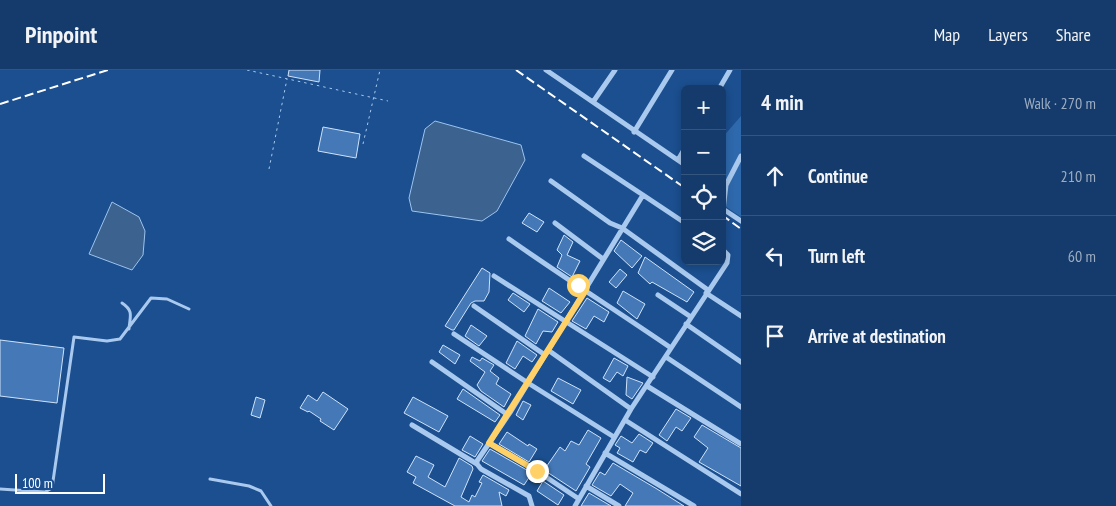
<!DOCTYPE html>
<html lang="en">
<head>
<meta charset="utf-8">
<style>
	:root { --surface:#143b6b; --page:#214673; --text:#f1f3f6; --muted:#9dadc1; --line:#33557e }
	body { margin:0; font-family:"PT Sans Narrow",sans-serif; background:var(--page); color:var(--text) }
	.controls { position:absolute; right:15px; top:15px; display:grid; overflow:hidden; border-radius:8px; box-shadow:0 2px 8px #0003 }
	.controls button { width:45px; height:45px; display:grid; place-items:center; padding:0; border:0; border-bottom:1px solid var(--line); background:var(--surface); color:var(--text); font:25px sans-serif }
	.scale { position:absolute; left:15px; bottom:12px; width:90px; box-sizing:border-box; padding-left:5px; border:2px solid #fff; border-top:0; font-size:14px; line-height:18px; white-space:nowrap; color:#fff; -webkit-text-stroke:4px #1b4f8f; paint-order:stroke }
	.stop { position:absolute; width:15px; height:15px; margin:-11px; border:4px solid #ffd166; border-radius:50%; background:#fff }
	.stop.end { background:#ffd166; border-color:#fff; box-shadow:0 1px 5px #0008 }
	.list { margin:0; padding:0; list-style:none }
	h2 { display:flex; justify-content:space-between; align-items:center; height:65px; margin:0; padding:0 20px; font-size:21px }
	h2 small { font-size:16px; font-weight:400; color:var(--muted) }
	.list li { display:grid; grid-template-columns:32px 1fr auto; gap:15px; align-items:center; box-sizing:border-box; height:80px; padding:0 20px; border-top:1px solid var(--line) }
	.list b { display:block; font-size:19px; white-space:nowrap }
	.list em { font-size:16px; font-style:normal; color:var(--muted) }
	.icon { flex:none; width:28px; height:28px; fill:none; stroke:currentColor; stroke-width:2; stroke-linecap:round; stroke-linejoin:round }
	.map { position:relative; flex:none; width:741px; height:436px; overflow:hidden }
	header { display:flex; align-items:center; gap:30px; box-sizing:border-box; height:70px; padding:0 25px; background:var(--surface); border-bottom:1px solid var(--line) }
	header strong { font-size:24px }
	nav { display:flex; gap:28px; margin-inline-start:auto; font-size:18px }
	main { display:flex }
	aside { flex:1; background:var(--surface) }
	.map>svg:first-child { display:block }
</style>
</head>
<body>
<header>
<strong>Pinpoint</strong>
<nav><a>Map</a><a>Layers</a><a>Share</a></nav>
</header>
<main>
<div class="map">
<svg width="741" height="436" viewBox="0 0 741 436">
	<rect width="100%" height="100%" fill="#1b4f8f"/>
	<!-- green -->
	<path fill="#2e69ad" d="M 741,46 L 741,147 L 722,134 L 722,68 Z"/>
	<!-- water -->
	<path fill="#3c6290" stroke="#9cc4f0" d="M 435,51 L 521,75 L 525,90 L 497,141 L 482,151 L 412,141 L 409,128 L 425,59 Z
		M 112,132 L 139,147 L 145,161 L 143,185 L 132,200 L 89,184 Z"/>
	<!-- building -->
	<path fill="#4478b7" stroke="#cfe3fa" d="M 289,0 L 320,0 L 319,12 L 288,6 Z
		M 323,57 L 360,64 L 356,88 L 318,81 Z
		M 529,143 L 544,152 L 537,162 L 522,153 Z
		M 564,165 L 573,172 L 567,185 L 580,191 L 572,207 L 557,197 L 562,185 L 557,180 Z
		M 621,170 L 642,186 L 632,198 L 614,181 Z
		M 645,187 L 694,222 L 687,232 L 652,212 L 650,214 L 638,203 Z
		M 482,198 L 490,203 L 489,222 L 484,231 L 475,231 L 471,233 L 454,260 L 452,260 L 445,256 Z
		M 620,199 L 627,205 L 616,218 L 609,212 Z
		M 549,218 L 570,232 L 561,243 L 542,231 Z
		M 623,221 L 645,234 L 637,249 L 617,233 Z
		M 513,223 L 530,234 L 524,242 L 508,230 Z
		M 587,228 L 609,242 L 604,252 L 594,246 L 586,259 L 572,251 Z
		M 538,239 L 558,252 L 552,262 L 543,261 L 536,274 L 525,266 Z
		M 471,255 L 487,266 L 479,276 L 465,266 Z
		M 0,270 L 64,278 L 57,333 L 0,326 Z
		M 517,271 L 537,285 L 532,292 L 523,286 L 515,299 L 506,293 Z
		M 443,275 L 460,285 L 455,294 L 439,282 Z
		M 472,287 L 480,291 L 482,288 L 494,295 L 490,301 L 499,308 L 496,314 L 511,324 L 504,337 L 481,321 L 477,315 L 485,302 L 470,291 Z
		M 614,288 L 628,296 L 623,306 L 617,302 L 610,312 L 603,308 Z
		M 627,307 L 643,313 L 632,329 L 626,325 Z
		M 558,308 L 581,320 L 573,334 L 551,321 Z
		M 463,319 L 500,345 L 495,352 L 457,329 Z
		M 323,322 L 348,339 L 334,360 L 320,351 L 321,349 L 309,341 L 308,342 L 300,338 L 308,325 L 317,331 Z
		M 256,327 L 265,330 L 260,348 L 251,345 Z
		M 413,327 L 448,346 L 439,362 L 404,343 Z
		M 523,331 L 531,335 L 523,350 L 516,345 Z
		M 676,339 L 691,348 L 682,361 L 676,357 L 667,371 L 659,365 Z
		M 702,355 L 741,378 L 741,416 L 699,392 L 708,378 L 694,367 Z
		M 588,360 L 601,368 L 586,394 L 590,397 L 576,421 L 544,400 L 560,377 L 565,381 L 571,371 L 579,375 Z
		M 507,362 L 528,376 L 529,374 L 537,379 L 529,392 L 499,374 Z
		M 639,364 L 653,373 L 646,383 L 640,380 L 633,392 L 617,383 L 620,378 L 615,375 L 621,366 L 632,373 Z
		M 470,366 L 483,374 L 475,387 L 462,380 Z
		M 490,379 L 532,403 L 524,415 L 482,391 Z
		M 416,386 L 434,395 L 428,407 L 445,417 L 459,388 L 472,396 L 473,399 L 461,427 L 469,432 L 472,425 L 475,427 L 482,413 L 479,412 L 483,405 L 509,420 L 506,426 L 499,422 L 502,436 L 455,436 L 413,413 L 416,407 L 407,402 Z
		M 613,393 L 657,419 L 684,436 L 625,436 L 633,423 L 620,414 L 611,426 L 592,415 L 600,402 L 605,405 Z
		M 543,411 L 564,425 L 558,435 L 537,421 Z
		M 589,423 L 611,436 L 581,436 Z"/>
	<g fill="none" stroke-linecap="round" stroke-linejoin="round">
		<!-- path -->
		<path stroke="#a9c9ee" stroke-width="1" stroke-dasharray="2.5 4" stroke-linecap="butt" d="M 247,0 L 388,31
			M 363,74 L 380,0
			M 269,99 L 287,9"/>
		<!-- lane -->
		<path stroke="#a9c9ee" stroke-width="3" d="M 122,233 C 134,241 130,246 129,259
			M 210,409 L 249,416 L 261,421 L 271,436
			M 0,419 L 45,422 L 52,418 L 74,267 L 107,271 L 120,269 L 151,228 L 167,229 L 189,239"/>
		<!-- street -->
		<path stroke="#a9c9ee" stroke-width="5" d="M 546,0 L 685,95
			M 719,19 L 730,0
			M 593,32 L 615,0
			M 634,62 L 672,0
			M 584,86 L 643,125
			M 678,90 L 685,78
			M 551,111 L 610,153 L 622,158 L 708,220
			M 723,139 L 741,151
			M 722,149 L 726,115 L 741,86
			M 555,153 L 603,189
			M 509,169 C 563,207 617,241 671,278
			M 494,206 L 653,307
			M 706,223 L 741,246
			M 658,225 L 691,247
			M 474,236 L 545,285
			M 686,254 L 741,292
			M 454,264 L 528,313 L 614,367
			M 548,280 L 631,339
			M 666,287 L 741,337
			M 432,292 L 508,345
			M 647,316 L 741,374
			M 625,350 L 741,424
			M 412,355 L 477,394
			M 489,373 L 537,401 L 579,429
			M 605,383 L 694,436
			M 586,416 L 619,436
			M 532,436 L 529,426 L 481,399 L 477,394 L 477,391 L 511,341 L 643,125 L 685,153
			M 575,436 L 631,339 L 727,193 L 728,185 L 722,179"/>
		<!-- rail -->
		<path stroke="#fff" stroke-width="2" stroke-dasharray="9 4" stroke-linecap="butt" d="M 516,0 L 685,118
			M 0,34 L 108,0
			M 722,145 L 741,159"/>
	</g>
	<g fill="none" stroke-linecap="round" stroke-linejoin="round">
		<!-- route -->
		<path stroke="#ffd166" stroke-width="6" d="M 537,401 L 489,373 L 586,220 L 578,215"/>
	</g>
</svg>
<div class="controls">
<button>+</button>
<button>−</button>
<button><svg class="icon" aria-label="locate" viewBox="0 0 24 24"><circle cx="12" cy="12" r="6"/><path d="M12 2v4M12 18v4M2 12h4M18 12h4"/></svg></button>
<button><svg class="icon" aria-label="layers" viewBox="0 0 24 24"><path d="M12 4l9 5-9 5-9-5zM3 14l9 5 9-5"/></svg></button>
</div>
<div class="scale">100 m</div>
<div class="stop" style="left:578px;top:215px"></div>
<div class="stop end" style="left:537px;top:401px"></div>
</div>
<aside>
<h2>4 min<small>Walk · 270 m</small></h2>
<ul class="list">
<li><svg class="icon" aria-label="ahead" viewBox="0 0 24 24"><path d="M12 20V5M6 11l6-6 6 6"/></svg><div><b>Continue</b></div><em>210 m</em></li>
<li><svg class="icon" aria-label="left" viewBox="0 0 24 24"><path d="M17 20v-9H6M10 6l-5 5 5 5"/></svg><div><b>Turn left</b></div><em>60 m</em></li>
<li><svg class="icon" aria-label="arrive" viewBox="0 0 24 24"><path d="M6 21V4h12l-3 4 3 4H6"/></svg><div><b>Arrive at destination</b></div></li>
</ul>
</aside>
</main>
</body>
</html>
